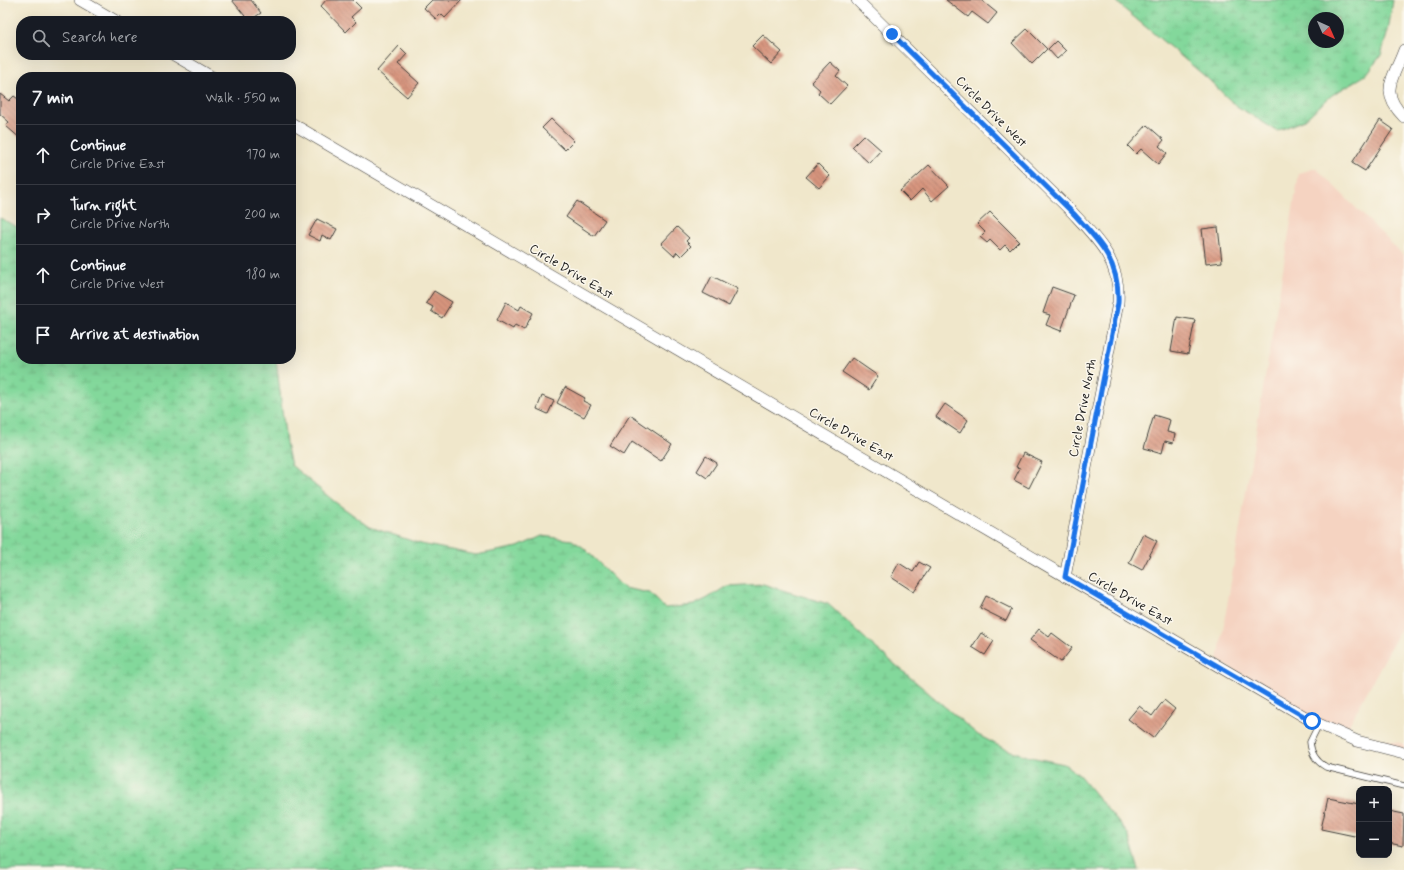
<!DOCTYPE html>
<html lang="en">
<head>
<meta charset="utf-8">
<style>
	:root { --surface:#171b24; --page:#20242c; --text:#f1f3f6; --muted:#9ea1a6; --line:#363941 }
	body { margin:0; font-family:Mynerve,sans-serif; background:var(--page); color:var(--text) }
	.controls { position:absolute; right:12px; bottom:12px; display:grid; overflow:hidden; border-radius:8px; box-shadow:0 4px 16px #0002 }
	.controls button { width:36px; height:36px; display:grid; place-items:center; padding:0; border:0; border-bottom:1px solid var(--line); background:var(--surface); color:var(--text); font:20px sans-serif }
	.compass { position:absolute; left:1308px; top:12px; width:36px; height:36px; border-radius:50%; background:var(--surface); box-shadow:0 4px 16px #0002; rotate:135deg }
	.stop { position:absolute; width:12px; height:12px; margin:-9px; border:3px solid #1a73e8; border-radius:50%; background:#fff }
	.stop.end { background:#1a73e8; border-color:#fff; box-shadow:0 1px 4px #0008 }
	.list { margin:0; padding:0; list-style:none }
	h2 { display:flex; justify-content:space-between; align-items:center; height:52px; margin:0; padding:0 16px; font-size:17px }
	h2 small { font-size:13px; font-weight:400; color:var(--muted) }
	.list li { display:grid; grid-template-columns:26px 1fr auto; gap:12px; align-items:center; box-sizing:border-box; height:60px; padding:0 16px; border-top:1px solid var(--line) }
	.list b { display:block; font-size:15px; white-space:nowrap }
	.list p { margin:0; font-size:13px; white-space:nowrap; color:var(--muted) }
	.list em { font-size:13px; font-style:normal; color:var(--muted) }
	.icon { flex:none; width:22px; height:22px; fill:none; stroke:currentColor; stroke-width:2; stroke-linecap:round; stroke-linejoin:round }
	.map { position:relative; flex:none; width:1404px; height:870px; overflow:hidden }
	.search { position:absolute; background:var(--surface); box-shadow:0 4px 16px #0002; left:16px; top:16px; width:280px; height:44px; display:flex; align-items:center; gap:10px; box-sizing:border-box; padding:0 14px; border-radius:16px; color:var(--muted); font-size:15px }
	.panel { position:absolute; background:var(--surface); box-shadow:0 4px 16px #0002; left:16px; top:72px; width:280px; height:292px; border-radius:16px }
	.map>svg:first-child { display:block }
</style>
</head>
<body>
<div class="map">
<svg width="1404" height="870" viewBox="0 0 1404 870">
	<defs>
		<pattern id="wetland-marsh" width="20" height="14" patternUnits="userSpaceOnUse"><rect width="20" height="14" fill="#83d89b"/><path d="M1 5h8M5 5V1M11 12h8M15 12V8" fill="none" stroke="#71b985"/></pattern>
		<pattern id="building-back-hatch" width="6" height="6" patternUnits="userSpaceOnUse"><rect width="6" height="6" fill="#d7947e"/><path d="M-1 5l2 2M0 0l6 6M5-1l2 2" fill="none" stroke="#ae7866"/></pattern>
	</defs>
	<rect width="100%" height="100%" fill="#fbf7ec"/>
	<filter id="ink" filterUnits="userSpaceOnUse"><feTurbulence type="fractalNoise" baseFrequency=".025" numOctaves="2"/><feDisplacementMap in="SourceGraphic" scale="8" xChannelSelector="R" yChannelSelector="G"/><feConvolveMatrix kernelMatrix="1 2 1 2 8 2 1 2 1" color-interpolation-filters="sRGB"/></filter>
	<filter id="wash" filterUnits="userSpaceOnUse"><feTurbulence type="fractalNoise" baseFrequency=".012" numOctaves="4" result="noise"/><feDisplacementMap in="SourceGraphic" scale="16" xChannelSelector="R" yChannelSelector="G"/><feGaussianBlur stdDeviation="0.9" result="paint"/><feColorMatrix in="noise" values="0 0 0 0 0 0 0 0 0 0 0 0 0 0 0 0 0 1.4 0 .05"/><feComposite in="paint" operator="in"/></filter>
	<g filter="url(#wash)">
		<rect width="100%" height="100%" fill="#f0e7cb"/>
		<!-- built -->
		<path fill="#f5d3c1" d="M 1316,168 L 1404,256 L 1404,623 L 1349,725 L 1354,733 L 1404,744 L 1404,751 L 1323,726 L 1218,660 L 1299,173 Z"/>
		<!-- wetland -->
		<path fill="url(#wetland-marsh)" stroke="#507a5c" fill-rule="evenodd" d="M 1116,0 L 1393,0 L 1388,31 L 1381,55 L 1366,75 L 1332,95 L 1304,120 L 1277,131 L 1235,105 L 1206,77 L 1123,8 ZM 1314,18 L 1338,18 L 1338,42 L 1314,42 Z
			M 0,218 L 21,229 L 21,359 L 276,359 L 286,443 L 291,465 L 335,502 L 370,527 L 421,544 L 476,555 L 518,547 L 542,536 L 572,540 L 584,548 L 624,588 L 650,593 L 665,608 L 694,605 L 708,598 L 727,586 L 763,584 L 828,604 L 871,644 L 978,735 L 1005,749 L 1030,757 L 1064,764 L 1079,775 L 1128,834 L 1139,870 L 0,870 Z"/>
		<g id="blocks">
			<!-- building -->
			<path fill="url(#building-back-hatch)" d="M 232,0 L 251,0 L 261,13 L 249,21 Z
				M 326,0 L 353,0 L 361,8 L 351,17 L 356,22 L 346,32 L 321,6 Z
				M 432,0 L 462,0 L 445,18 L 441,14 L 436,19 L 424,8 Z
				M 946,0 L 981,0 L 997,13 L 988,24 L 972,12 L 968,17 Z
				M 1027,29 L 1047,49 L 1032,64 L 1012,43 Z
				M 763,35 L 782,52 L 771,64 L 752,46 Z
				M 1056,41 L 1066,51 L 1057,59 L 1048,49 Z
				M 399,46 L 407,54 L 398,64 L 419,83 L 407,97 L 377,71 Z
				M 830,62 L 840,71 L 836,76 L 847,86 L 830,104 L 818,93 L 820,90 L 811,82 Z
				M 0,94 L 9,101 L 14,96 L 21,101 L 21,139 L 6,126 L 9,122 L 0,114 Z
				M 551,119 L 574,141 L 565,150 L 542,128 Z
				M 1380,120 L 1393,129 L 1365,171 L 1352,163 Z
				M 1147,125 L 1164,140 L 1159,146 L 1167,153 L 1158,164 L 1141,149 L 1136,154 L 1128,146 Z
				M 864,135 L 881,150 L 869,163 L 852,147 Z
				M 818,164 L 830,176 L 819,188 L 806,177 Z
				M 929,165 L 949,186 L 932,201 L 922,189 L 910,201 L 900,191 Z
				M 577,201 L 605,220 L 594,236 L 566,217 Z
				M 990,212 L 1019,241 L 1010,250 L 1005,245 L 1000,250 L 990,240 L 987,243 L 980,237 L 985,232 L 977,224 Z
				M 317,219 L 337,229 L 331,240 L 322,235 L 320,241 L 308,235 Z
				M 677,227 L 689,238 L 686,241 L 691,246 L 681,256 L 677,252 L 674,256 L 661,244 Z
				M 1218,227 L 1222,262 L 1206,264 L 1202,229 Z
				M 712,276 L 738,289 L 729,306 L 703,293 Z
				M 1052,287 L 1074,295 L 1061,331 L 1046,325 L 1050,315 L 1043,313 Z
				M 434,291 L 452,302 L 442,318 L 431,311 L 433,307 L 426,303 Z
				M 506,302 L 519,310 L 521,306 L 533,313 L 524,330 L 515,325 L 513,329 L 497,320 Z
				M 1177,317 L 1195,320 L 1188,354 L 1171,351 Z
				M 852,358 L 878,376 L 869,390 L 842,372 Z
				M 565,387 L 585,398 L 583,401 L 591,405 L 584,417 L 557,403 Z
				M 542,396 L 554,401 L 548,414 L 537,409 Z
				M 945,404 L 968,420 L 960,433 L 936,417 Z
				M 630,415 L 672,444 L 661,461 L 632,442 L 624,455 L 610,446 Z
				M 1154,415 L 1170,420 L 1167,432 L 1175,434 L 1173,443 L 1165,441 L 1162,453 L 1144,448 Z
				M 1023,453 L 1042,462 L 1029,488 L 1014,480 L 1020,468 L 1016,467 Z
				M 706,456 L 717,463 L 707,478 L 697,471 Z
				M 1143,534 L 1157,541 L 1142,570 L 1129,563 Z
				M 919,562 L 930,568 L 914,592 L 891,577 L 899,563 L 913,572 Z
				M 986,596 L 1012,609 L 1006,621 L 980,608 Z
				M 1039,629 L 1049,637 L 1052,633 L 1072,648 L 1061,662 L 1030,640 Z
				M 981,633 L 994,641 L 985,655 L 972,647 Z
				M 1164,700 L 1175,709 L 1153,738 L 1128,719 L 1139,706 L 1152,716 Z
				M 1328,798 L 1359,804 L 1359,837 L 1321,829 Z
				M 1389,811 L 1404,814 L 1403,846 L 1389,843 Z"/>
		</g>
	</g>
	<g filter="url(#ink)">
		<use href="#blocks" fill-opacity="0" stroke="#3c3a36" stroke-width="1"/>
		<g fill="none" stroke-linecap="round" stroke-linejoin="round">
			<defs>
				<path id="lane" d="M 1319,724 L 1310,742 C 1311,754 1317,762 1326,767 L 1404,786"/>
				<path id="street" d="M 80,0 L 116,21
					M 857,0 L 1073,213 C 1099,241 1121,262 1118,303 L 1065,577
					M 1404,50 C 1394,78 1378,91 1404,117
					M 174,55 L 212,77
					M 291,123 L 1312,721 L 1357,741 L 1404,753"/>
			</defs>
			<!-- lane casing -->
			<use href="#lane" stroke="#3c3a36" stroke-width="7"/>
			<!-- street casing -->
			<use href="#street" stroke="#3c3a36" stroke-width="12"/>
			<!-- lane -->
			<use href="#lane" stroke="#fff" stroke-width="5.5"/>
			<!-- street -->
			<use href="#street" stroke="#fff" stroke-width="11"/>
		</g>
	</g>
	<g fill="none" stroke-linecap="round" stroke-linejoin="round" filter="url(#ink)">
		<!-- route -->
		<path stroke="#1a73e8" stroke-width="5" d="M 892,34 L 1073,213 C 1099,241 1120,261 1118,303 L 1065,577 L 1312,721"/>
	</g>
	<g text-anchor="middle" dominant-baseline="central" stroke-width="3" stroke-linejoin="round" paint-order="stroke">
		<!-- street labels -->
		<g font-size="13" fill="#1c1c1c" stroke="#fbf7ec">
			<text transform="translate(991 112) rotate(45)">Circle Drive West</text>
			<text transform="translate(571 272) rotate(31)">Circle Drive East</text>
			<text transform="translate(1083 408) rotate(-79)">Circle Drive North</text>
			<text transform="translate(851 435) rotate(30)">Circle Drive East</text>
			<text transform="translate(1130 599) rotate(30)">Circle Drive East</text>
		</g>
	</g>
</svg>
<div class="controls">
<button>+</button>
<button>−</button>
</div>
<svg class="compass" viewBox="-18 -18 36 36"><path d="M0-13l5 13h-10z" fill="#e53935"/><path d="M0 13l5-13h-10z" fill="#9ea1a6"/></svg>
<div class="stop" style="left:1312px;top:721px"></div>
<div class="stop end" style="left:892px;top:34px"></div>
<div class="search"><svg class="icon" aria-label="search" viewBox="0 0 24 24"><circle cx="10" cy="10" r="6"/><path d="M15 15l6 6"/></svg>Search here</div>
<section class="panel">
<h2>7 min<small>Walk · 550 m</small></h2>
<ul class="list">
<li><svg class="icon" aria-label="ahead" viewBox="0 0 24 24"><path d="M12 20V5M6 11l6-6 6 6"/></svg><div><b>Continue</b><p>Circle Drive East</p></div><em>170 m</em></li>
<li><svg class="icon" aria-label="right" viewBox="0 0 24 24"><path d="M7 20v-9h11M14 6l5 5-5 5"/></svg><div><b>Turn right</b><p>Circle Drive North</p></div><em>200 m</em></li>
<li><svg class="icon" aria-label="ahead" viewBox="0 0 24 24"><path d="M12 20V5M6 11l6-6 6 6"/></svg><div><b>Continue</b><p>Circle Drive West</p></div><em>180 m</em></li>
<li><svg class="icon" aria-label="arrive" viewBox="0 0 24 24"><path d="M6 21V4h12l-3 4 3 4H6"/></svg><div><b>Arrive at destination</b></div></li>
</ul>
</section>
</div>
</body>
</html>
